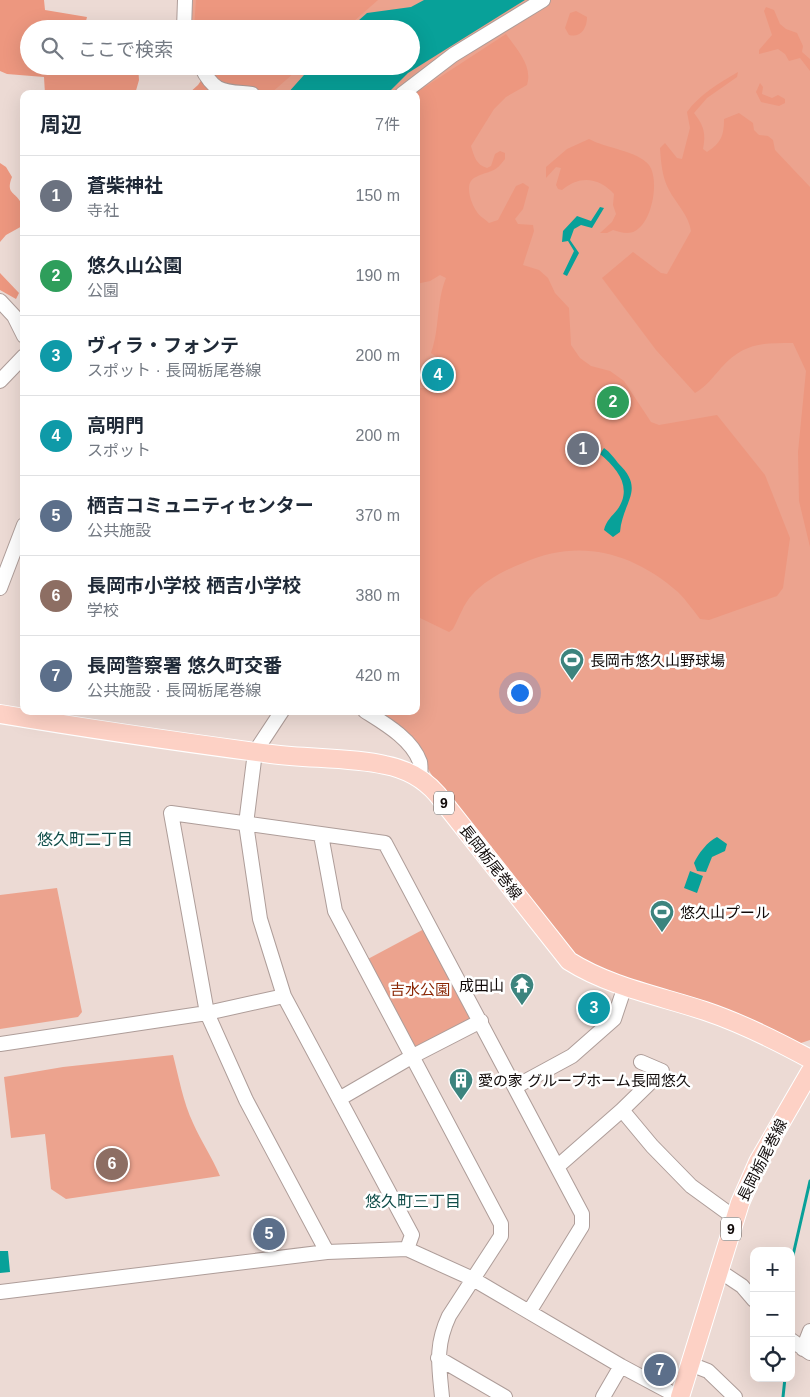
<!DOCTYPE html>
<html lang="ja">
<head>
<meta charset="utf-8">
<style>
	:root { --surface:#fff; --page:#f2f2f3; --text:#1f2937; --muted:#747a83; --line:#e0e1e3; --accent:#ea580c }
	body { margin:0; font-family:Arial,"Noto Sans JP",sans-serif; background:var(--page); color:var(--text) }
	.controls { position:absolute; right:15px; bottom:15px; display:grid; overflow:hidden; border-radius:10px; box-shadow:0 5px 20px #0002 }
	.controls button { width:45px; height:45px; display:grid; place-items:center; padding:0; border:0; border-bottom:1px solid var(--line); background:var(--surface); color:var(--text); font:25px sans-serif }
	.you { position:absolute; left:519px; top:692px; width:18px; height:18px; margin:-12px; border:4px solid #fff; border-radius:50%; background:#1a73e8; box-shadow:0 0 0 8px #1a73e833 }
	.badge { display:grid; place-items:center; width:32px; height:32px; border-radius:50%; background:var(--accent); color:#fff; font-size:16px; font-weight:700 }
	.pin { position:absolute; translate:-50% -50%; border:2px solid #fff; box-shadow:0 1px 5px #0006 }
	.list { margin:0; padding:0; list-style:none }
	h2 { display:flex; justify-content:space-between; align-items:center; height:65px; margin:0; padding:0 20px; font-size:21px }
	h2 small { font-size:16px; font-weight:400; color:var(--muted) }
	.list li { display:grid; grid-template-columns:32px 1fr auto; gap:15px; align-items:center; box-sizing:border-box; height:80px; padding:0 20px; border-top:1px solid var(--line) }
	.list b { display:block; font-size:19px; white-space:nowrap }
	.list p { margin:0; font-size:16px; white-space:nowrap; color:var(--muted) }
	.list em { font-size:16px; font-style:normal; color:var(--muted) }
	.icon { flex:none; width:28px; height:28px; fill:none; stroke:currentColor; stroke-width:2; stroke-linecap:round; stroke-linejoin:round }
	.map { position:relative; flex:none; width:810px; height:1397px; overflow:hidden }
	.search { position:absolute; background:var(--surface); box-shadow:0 5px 20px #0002; left:20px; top:20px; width:400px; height:55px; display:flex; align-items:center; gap:12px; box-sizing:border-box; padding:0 18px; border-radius:28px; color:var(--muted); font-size:19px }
	.panel { position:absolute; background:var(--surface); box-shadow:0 5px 20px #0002; left:20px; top:90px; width:400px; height:625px; border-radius:10px }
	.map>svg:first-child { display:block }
</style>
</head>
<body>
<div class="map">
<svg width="810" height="1397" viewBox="0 0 810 1397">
	<rect width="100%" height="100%" fill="#ecdad4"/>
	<!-- green -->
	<path fill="#eca38e" d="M 191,0 L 810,0 L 810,1040 L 792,1046 L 607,974 L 570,952 L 433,777 L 412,743 L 374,711 L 416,711 L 416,94 L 270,94 L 230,88 L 206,66 L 411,66 L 411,29 L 189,29 Z
		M 57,888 L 82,1012 L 78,1017 L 0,1029 L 0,895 Z
		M 426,928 L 475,1018 L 415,1050 L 366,960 Z
		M 173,1055 C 179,1078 183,1102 193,1123 C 201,1141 212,1157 220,1176 L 66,1199 L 51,1189 L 45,1134 L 11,1138 L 4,1077 L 63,1067 Z"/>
	<!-- forest -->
	<path fill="#ed977f" d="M 0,0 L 44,0 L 45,10 L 87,17 L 84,29 L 29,29 L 29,66 L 138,66 L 139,80 L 135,94 L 45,94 L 44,77 L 7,74 L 0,71 Z
		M 196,0 L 378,0 L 345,29 L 194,29 Z
		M 766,7 L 774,10 L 780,24 L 786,29 L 797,33 L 803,46 L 802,52 L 810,59 L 810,71 L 800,58 L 789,61 L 785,54 L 778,49 L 759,54 L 759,50 L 772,35 L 764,11 Z
		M 576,11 L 587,17 C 587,28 581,38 569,35 L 565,28 L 570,13 Z
		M 506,34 C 517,50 533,66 527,85 L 506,97 L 494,109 L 471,146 C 474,156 476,165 487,168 L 491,166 L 495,154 L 500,151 L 505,153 L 505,159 C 494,174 490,170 476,177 C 463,182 471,204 477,212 C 479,216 485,219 489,223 L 498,220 L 516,186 L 523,183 L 529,187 L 523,209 L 515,219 L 518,224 L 533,225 L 534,231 L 523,265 L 539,270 L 548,278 L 555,293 L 569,308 L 571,345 L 580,358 L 591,366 L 610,371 L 624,381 L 651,422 L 659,425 L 717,415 L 765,475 L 790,538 L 783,588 L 777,596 L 709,620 L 700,619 C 693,610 686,600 678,592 C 632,552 579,538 523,563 C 505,570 485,580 472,595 C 464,603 459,618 453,629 L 449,632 L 416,616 L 416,390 L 420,388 L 437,388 L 452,373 L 452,367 L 431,353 C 440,329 436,302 446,278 L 440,275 L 430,281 L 416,284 L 416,94 L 414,94 Z
		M 211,66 L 302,66 L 270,94 L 188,94 L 198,85 Z
		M 738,72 L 737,77 L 707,98 L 694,113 C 704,126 706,133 703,149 L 707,152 C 721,143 724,136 724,119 L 739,113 L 753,123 L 754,130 L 759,135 L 768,136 L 773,140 L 775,150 L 810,187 L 810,547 L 799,501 L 798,452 L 806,371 L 793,343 C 761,343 744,343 721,368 C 713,377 706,387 695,393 L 656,350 L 602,278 L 633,252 L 661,273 L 667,274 L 691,231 C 689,216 676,203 669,190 C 662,177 661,162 660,148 L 665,143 L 677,158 L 682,159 L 690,128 L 687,112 C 699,95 719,83 738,72 Z
		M 760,83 L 763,87 L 762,94 L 772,98 L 778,95 L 785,99 L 785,103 L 779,106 L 761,102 L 756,92 Z
		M 589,139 C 605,148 638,151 649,165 C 660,180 652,223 635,231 C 628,235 620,232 613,230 L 607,233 L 600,233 L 612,222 L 616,214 L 613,205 L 614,194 C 599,177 579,175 562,190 L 558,189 L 556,185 L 561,168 L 556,167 L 546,178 L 546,167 L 567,149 Z
		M 0,163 L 6,167 L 12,177 C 5,195 16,191 22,205 C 25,211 24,219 24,225 L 6,235 L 0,242 Z
		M 0,273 L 19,293 L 16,299 L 0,290 Z"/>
	<!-- water -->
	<path fill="#08a199" d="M 424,0 L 525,0 L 408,73 L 387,94 L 287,94 L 312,66 L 411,66 L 411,29 L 349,29 L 367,13 L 411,7 Z
		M 600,207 L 604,208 L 592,228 L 581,225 L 574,229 L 570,240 L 579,253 L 567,276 L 563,274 L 574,251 L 568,241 L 562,242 L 563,231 L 577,216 L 591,221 Z
		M 604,448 C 610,452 614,458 618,463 C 646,490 623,500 620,532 L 613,537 L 604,530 C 606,521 612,516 617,510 C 633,488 618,469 600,454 Z
		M 717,837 L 727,844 L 725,851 L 712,857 L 706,872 L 697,871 L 694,863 C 698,854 708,841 717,837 Z
		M 690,871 L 703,876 L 697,893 L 684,888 Z
		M 0,1251 L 8,1251 L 10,1272 L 0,1273 Z"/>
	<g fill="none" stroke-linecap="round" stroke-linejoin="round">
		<!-- stream -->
		<path stroke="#08a199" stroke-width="3" d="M 791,1264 L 810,1181
			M 783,1397 L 785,1378"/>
		<defs>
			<path id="minor" d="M 184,29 L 185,0
				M 201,66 C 214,94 224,91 252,94
				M 402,94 L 453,55 L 543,0
				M 0,301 L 14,316 L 24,336
				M 0,381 L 24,356
				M 0,588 L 24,525
				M 282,711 L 255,752 L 246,824 L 260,919 L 284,996 L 412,1235 L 407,1249
				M 365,711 C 384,723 412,739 420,762 C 421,767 420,774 421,778
				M 321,835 L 335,911 L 501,1224 L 501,1236 L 449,1316 C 435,1346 439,1365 442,1397
				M 0,1044 L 207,1013 L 284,996
				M 515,1087 L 572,1056 L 614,1019 L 625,986
				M 339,1099 L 413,1056 L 481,1021
				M 622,1110 L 662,1071 L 641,1062
				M 557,1167 L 622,1110 L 652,1146 L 691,1186 L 735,1218
				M 327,1252 L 246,1100 L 207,1013 L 171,813 L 385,843 L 582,1214 L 582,1226 L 529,1312
				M 718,1270 L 742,1286 L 754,1300
				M 0,1292 L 327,1252 L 407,1249 L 473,1279 L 621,1366 L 679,1397
				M 791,1340 L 810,1353
				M 803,1349 L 810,1331
				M 438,1358 L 505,1397
				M 690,1364 L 708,1371 L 735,1397
				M 603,1397 L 621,1366"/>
			<path id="major" d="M 0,714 C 90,729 180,742 271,754 C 308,759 349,757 385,765 C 406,769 423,778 437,794 L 569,961 C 610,987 660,996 705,1011 C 741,1023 777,1041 810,1059
				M 680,1397 L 740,1203 L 758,1162 L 810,1072"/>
		</defs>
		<!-- minor casing -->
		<use href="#minor" stroke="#ae9d99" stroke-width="16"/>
		<!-- major casing -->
		<use href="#major" stroke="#fff" stroke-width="20"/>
		<!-- minor -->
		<use href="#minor" stroke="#fff" stroke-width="14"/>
		<!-- major -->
		<use href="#major" stroke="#fdd1c5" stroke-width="18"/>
	</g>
	<!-- icons -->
	<defs>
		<symbol id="stadium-pin" viewBox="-11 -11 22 30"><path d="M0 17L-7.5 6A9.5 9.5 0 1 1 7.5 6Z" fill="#3c847e" stroke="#fff"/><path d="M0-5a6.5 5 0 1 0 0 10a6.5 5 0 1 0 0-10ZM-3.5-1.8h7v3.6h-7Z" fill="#fff"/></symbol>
		<symbol id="temple-pin" viewBox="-11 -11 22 30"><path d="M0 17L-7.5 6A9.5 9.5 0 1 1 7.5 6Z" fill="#3c847e" stroke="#fff"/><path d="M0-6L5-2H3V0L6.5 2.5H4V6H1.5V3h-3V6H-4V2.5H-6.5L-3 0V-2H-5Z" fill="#fff"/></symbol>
		<symbol id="building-pin" viewBox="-11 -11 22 30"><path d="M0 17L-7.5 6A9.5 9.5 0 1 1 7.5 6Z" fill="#3c847e" stroke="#fff"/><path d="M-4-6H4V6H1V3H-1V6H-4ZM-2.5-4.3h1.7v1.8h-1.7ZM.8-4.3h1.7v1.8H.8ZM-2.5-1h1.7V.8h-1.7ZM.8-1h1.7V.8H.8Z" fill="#fff"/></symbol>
	</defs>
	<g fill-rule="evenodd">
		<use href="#stadium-pin" x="558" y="646" width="28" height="38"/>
		<use href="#stadium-pin" x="648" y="898" width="28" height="38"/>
		<use href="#temple-pin" x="508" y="971" width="28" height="38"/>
		<use href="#building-pin" x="447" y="1066" width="28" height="38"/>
	</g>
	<g text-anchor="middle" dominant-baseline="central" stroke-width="5" stroke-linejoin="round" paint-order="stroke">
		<!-- shield labels -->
		<g fill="#fff" stroke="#585453" stroke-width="1">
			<rect x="434" y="791.5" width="20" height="23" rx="4"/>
			<rect x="721" y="1217.5" width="20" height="23" rx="4"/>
		</g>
		<g font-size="14" font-weight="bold" fill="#100a09">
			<text x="444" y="803">9</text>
			<text x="731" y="1229">9</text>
		</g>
		<!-- poi labels -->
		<g font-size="15" fill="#100a09" stroke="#fff" text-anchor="start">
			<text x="590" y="660">長岡市悠久山野球場</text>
			<text x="680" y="912">悠久山プール</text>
			<text x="504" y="985" text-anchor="end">成田山</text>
			<text x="478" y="1080">愛の家 グループホーム長岡悠久</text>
		</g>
		<!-- street labels -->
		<g font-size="15" fill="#100a09" stroke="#fff">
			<text transform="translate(491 862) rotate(52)">長岡栃尾巻線</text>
			<text transform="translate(762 1160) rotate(-63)">長岡栃尾巻線</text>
		</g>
		<!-- park labels -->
		<g font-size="15" fill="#8b2806" stroke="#fff">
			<text x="420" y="989">吉水公園</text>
		</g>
		<!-- neighbourhood labels -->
		<g font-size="16" fill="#114e4a" stroke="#fff">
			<text x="85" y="839">悠久町二丁目</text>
			<text x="413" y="1201">悠久町三丁目</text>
		</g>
	</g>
</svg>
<div class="controls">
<button>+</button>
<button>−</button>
<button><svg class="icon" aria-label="locate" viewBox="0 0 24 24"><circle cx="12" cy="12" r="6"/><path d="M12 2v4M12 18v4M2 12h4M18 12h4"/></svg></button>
</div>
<div class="you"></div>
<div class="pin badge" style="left:583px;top:449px;background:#6b7280">1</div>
<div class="pin badge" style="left:613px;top:402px;background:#2e9e5b">2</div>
<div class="pin badge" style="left:594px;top:1008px;background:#0f9aa8">3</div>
<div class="pin badge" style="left:438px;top:375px;background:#0f9aa8">4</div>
<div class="pin badge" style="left:269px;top:1234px;background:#5c6f8a">5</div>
<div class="pin badge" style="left:112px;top:1164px;background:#8d6e63">6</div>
<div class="pin badge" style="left:660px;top:1370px;background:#5c6f8a">7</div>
<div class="search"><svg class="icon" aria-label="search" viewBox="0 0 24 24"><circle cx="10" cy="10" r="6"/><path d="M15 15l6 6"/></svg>ここで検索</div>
<section class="panel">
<h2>周辺<small>7件</small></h2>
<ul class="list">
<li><span class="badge" style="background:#6b7280">1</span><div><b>蒼柴神社</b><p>寺社</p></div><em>150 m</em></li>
<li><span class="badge" style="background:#2e9e5b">2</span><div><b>悠久山公園</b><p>公園</p></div><em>190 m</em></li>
<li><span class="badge" style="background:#0f9aa8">3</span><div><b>ヴィラ・フォンテ</b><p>スポット · 長岡栃尾巻線</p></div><em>200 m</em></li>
<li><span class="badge" style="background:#0f9aa8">4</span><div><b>高明門</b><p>スポット</p></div><em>200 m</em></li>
<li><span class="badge" style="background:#5c6f8a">5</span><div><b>栖吉コミュニティセンター</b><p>公共施設</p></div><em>370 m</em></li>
<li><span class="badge" style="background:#8d6e63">6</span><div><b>長岡市小学校 栖吉小学校</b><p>学校</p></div><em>380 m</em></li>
<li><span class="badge" style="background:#5c6f8a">7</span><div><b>長岡警察署 悠久町交番</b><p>公共施設 · 長岡栃尾巻線</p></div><em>420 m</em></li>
</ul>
</section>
</div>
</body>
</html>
